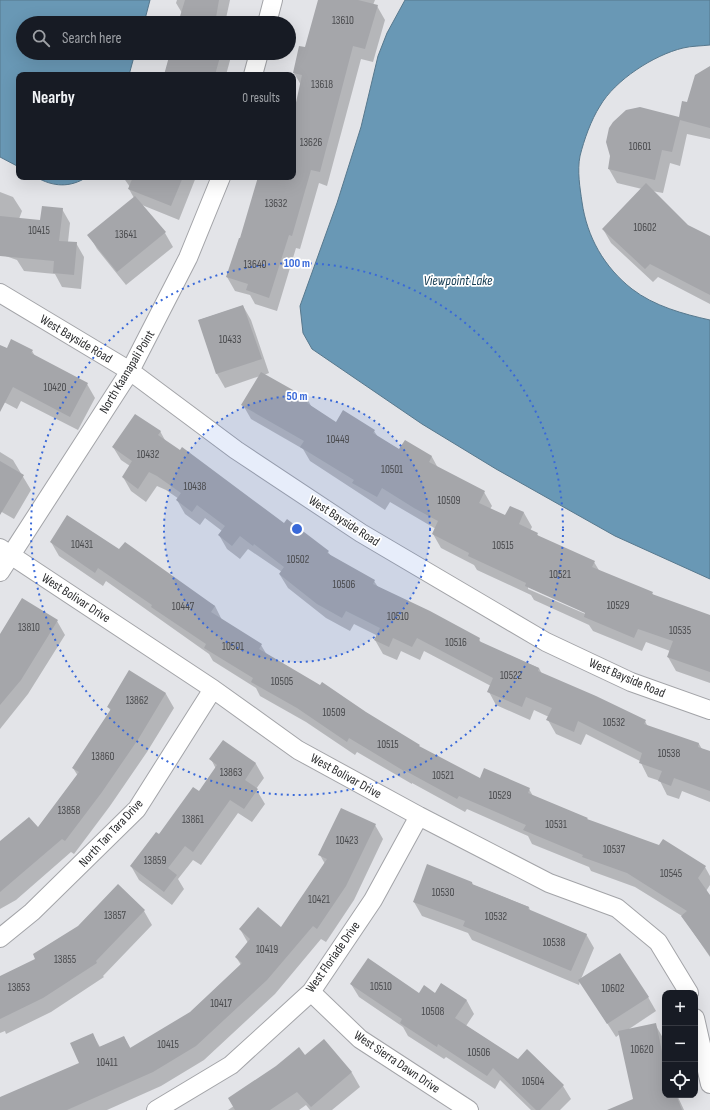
<!DOCTYPE html>
<html lang="en">
<head>
<meta charset="utf-8">
<style>
	:root { --surface:#171b24; --page:#242831; --text:#f1f3f6; --muted:#9ea1a6; --line:#363941 }
	body { margin:0; font-family:"Sofia Sans Condensed",sans-serif; background:var(--page); color:var(--text) }
	.controls { position:absolute; right:12px; bottom:12px; display:grid; overflow:hidden; border-radius:8px; box-shadow:0 4px 16px #0002 }
	.controls button { width:36px; height:36px; display:grid; place-items:center; padding:0; border:0; border-bottom:1px solid var(--line); background:var(--surface); color:var(--text); font:20px sans-serif }
	.list { margin:0; padding:0; list-style:none }
	h2 { display:flex; justify-content:space-between; align-items:center; height:52px; margin:0; padding:0 16px; font-size:17px }
	h2 small { font-size:13px; font-weight:400; color:var(--muted) }
	.icon { flex:none; width:22px; height:22px; fill:none; stroke:currentColor; stroke-width:2; stroke-linecap:round; stroke-linejoin:round }
	.map { position:relative; flex:none; width:710px; height:1110px; overflow:hidden }
	.search { position:absolute; background:var(--surface); box-shadow:0 4px 16px #0002; left:16px; top:16px; width:280px; height:44px; display:flex; align-items:center; gap:10px; box-sizing:border-box; padding:0 14px; border-radius:22px; color:var(--muted); font-size:15px }
	.panel { position:absolute; background:var(--surface); box-shadow:0 4px 16px #0002; left:16px; top:72px; width:280px; height:108px; border-radius:8px }
	.map>svg:first-child { display:block }
</style>
</head>
<body>
<div class="map">
<svg width="710" height="1110" viewBox="0 0 710 1110">
	<rect width="100%" height="100%" fill="#e3e4e8"/>
	<!-- water -->
	<path fill="#6998b5" stroke="#57788d" d="M 0,0 L 150,0 L 144,23 L 23,23 L 23,53 L 135,53 L 129,75 L 19,75 L 19,167 L 0,157 Z
		M 405,0 L 710,0 L 710,45 C 701,46 691,46 683,48 C 654,55 615,80 600,106 C 591,120 584,140 580,156 C 577,171 580,188 582,202 C 587,237 604,267 632,289 C 654,306 683,314 710,320 L 710,579 L 615,536 L 496,469 L 422,424 L 312,349 L 303,333 L 300,306 L 337,203 L 361,127 L 378,56 L 387,33 Z
		M 36,177 L 87,177 C 70,188 53,187 36,177 Z"/>
	<!-- shadow -->
	<path fill="#0003" fill-rule="evenodd" d="M 177,0 L 230,0 L 225,23 L 179,23 L 182,13 L 176,3 Z
		M 319,0 L 375,0 L 373,5 L 377,6 L 385,20 L 373,62 L 361,59 L 327,186 L 319,183 L 300,249 L 296,248 L 277,311 L 255,304 L 250,295 L 235,291 L 227,277 L 241,239 L 259,177 L 293,177 L 293,108 L 296,108 L 301,85 L 294,73 L 306,49 Z
		M 171,53 L 232,53 L 226,75 L 162,75 L 163,73 L 165,73 Z
		M 710,68 L 710,139 L 687,134 L 680,166 L 670,163 L 663,193 L 652,191 L 688,226 L 710,238 L 710,304 L 658,277 L 653,282 L 611,243 L 603,229 L 642,189 L 617,183 L 609,169 L 679,118 Z
		M 123,177 L 196,177 L 179,220 L 142,205 L 165,233 L 173,247 L 126,285 L 97,249 L 89,235 L 134,198 L 129,189 L 130,187 Z
		M 0,192 L 13,197 L 22,211 L 19,219 L 41,221 L 62,209 L 70,223 L 68,242 L 76,243 L 84,257 L 81,289 L 62,287 L 55,274 L 24,271 L 17,260 L 0,254 Z
		M 243,306 L 251,320 L 269,373 L 264,375 L 308,400 L 312,408 L 336,423 L 344,412 L 374,431 L 378,437 L 400,450 L 405,441 L 432,457 L 438,468 L 484,492 L 492,506 L 490,509 L 506,516 L 510,507 L 524,513 L 532,527 L 530,531 L 537,534 L 539,537 L 594,562 L 600,572 L 652,593 L 654,596 L 710,616 L 710,683 L 676,671 L 668,657 L 670,651 L 646,642 L 642,651 L 593,631 L 589,625 L 534,600 L 531,595 L 477,570 L 474,565 L 441,548 L 433,534 L 436,529 L 390,502 L 385,510 L 310,461 L 303,449 L 251,419 L 243,405 L 260,376 L 225,388 L 217,374 L 199,320 ZM 528,587 L 590,614 L 590,616 L 528,589 Z
		M 0,346 L 7,350 L 32,351 L 35,356 L 87,384 L 95,398 L 78,430 L 21,401 L 17,409 L 0,400 Z
		M 160,431 L 166,442 L 284,524 L 328,552 L 331,556 L 374,581 L 378,587 L 479,639 L 481,643 L 539,668 L 542,674 L 645,721 L 648,727 L 699,744 L 702,749 L 710,752 L 710,802 L 682,791 L 679,799 L 667,795 L 660,781 L 648,777 L 640,761 L 586,734 L 581,745 L 556,734 L 548,720 L 549,717 L 534,710 L 530,720 L 496,705 L 489,692 L 491,686 L 424,651 L 420,660 L 401,651 L 397,660 L 383,654 L 375,640 L 378,636 L 354,624 L 350,631 L 326,618 L 288,588 L 280,575 L 282,572 L 248,549 L 240,559 L 227,549 L 219,535 L 222,531 L 205,518 L 200,525 L 185,514 L 177,500 L 179,499 L 166,490 L 157,486 L 146,502 L 131,491 L 123,477 L 130,466 L 121,460 L 113,447 Z
		M 0,452 L 13,460 L 31,490 L 14,519 L 0,511 Z
		M 51,542 L 120,551 L 215,606 L 222,620 L 261,645 L 267,655 L 366,713 L 421,748 L 480,780 L 529,789 L 533,796 L 588,820 L 705,867 L 710,876 L 710,885 L 706,891 L 710,897 L 710,957 L 682,916 L 635,887 L 591,871 L 589,867 L 532,844 L 528,836 L 467,809 L 465,812 L 412,783 L 412,784 L 357,752 L 355,755 L 306,722 L 260,696 L 256,688 L 213,661 L 209,654 L 106,581 L 103,586 L 59,556 Z
		M 57,621 L 65,635 L 28,694 L 0,729 L 0,636 Z
		M 130,672 L 166,694 L 174,708 L 147,752 L 110,806 L 74,854 L 71,852 L 16,900 L 0,909 L 0,843 L 38,828 L 78,776 L 73,768 L 111,711 L 108,707 Z
		M 223,741 L 256,764 L 264,778 L 256,789 L 265,804 L 252,822 L 238,813 L 201,865 L 193,860 L 178,879 L 184,889 L 172,905 L 139,880 L 131,866 L 199,793 L 216,769 L 211,759 Z
		M 375,825 L 383,839 L 354,900 L 326,942 L 321,939 L 275,994 L 204,1060 L 161,1086 L 107,1110 L 0,1110 L 0,1102 L 81,1064 L 93,1035 L 100,1047 L 124,1037 L 131,1049 L 190,1013 L 241,965 L 236,957 L 248,943 L 240,929 L 282,928 L 325,864 L 320,855 Z
		M 472,882 L 473,885 L 529,907 L 530,911 L 586,934 L 594,948 L 581,979 L 648,997 L 656,1011 L 626,1031 L 655,1024 L 663,1038 L 665,1047 L 665,1095 L 677,1095 L 684,1110 L 631,1110 L 634,1099 L 620,1034 L 616,1037 L 580,981 L 579,985 L 472,940 L 468,933 L 422,916 L 414,902 Z
		M 118,886 L 144,911 L 152,925 L 103,976 L 104,977 L 51,1012 L 6,1034 L 5,1031 L 0,1033 L 0,977 L 37,959 L 78,927 Z
		M 351,984 L 419,994 L 435,994 L 441,984 L 467,1001 L 474,1014 L 466,1026 L 518,1060 L 527,1051 L 563,1086 L 571,1099 L 560,1110 L 531,1110 L 500,1080 L 495,1089 L 446,1057 L 444,1059 L 408,1036 L 403,1027 L 359,997 Z
		M 324,1041 L 352,1073 L 360,1087 L 332,1110 L 310,1110 L 306,1105 L 299,1110 L 228,1110 L 305,1057 Z"/>
	<!-- building -->
	<path fill="#a5a6aa" d="M 185,0 L 219,0 L 215,23 L 178,23 Z
		M 318,0 L 358,0 L 378,5 L 365,49 L 353,46 L 320,172 L 311,170 L 292,236 L 289,235 L 269,298 L 246,290 L 248,284 L 226,277 L 239,238 L 240,238 L 258,177 L 293,177 L 293,107 L 295,107 L 302,75 L 293,73 L 299,46 L 305,47 Z
		M 170,53 L 221,53 L 215,75 L 164,75 Z
		M 710,66 L 710,128 L 680,120 L 672,152 L 662,150 L 655,180 L 608,169 L 610,156 L 606,142 L 609,128 L 613,122 L 626,110 L 640,107 L 679,117 L 682,101 L 687,102 L 695,75 Z
		M 133,177 L 183,177 L 171,206 L 128,189 Z
		M 646,183 L 688,225 L 710,236 L 710,295 L 650,264 L 645,269 L 602,229 Z
		M 135,196 L 166,232 L 117,272 L 87,235 Z
		M 42,206 L 63,208 L 59,241 L 77,242 L 74,275 L 53,273 L 54,261 L 0,256 L 0,216 L 40,220 Z
		M 243,305 L 262,359 L 216,374 L 198,320 Z
		M 11,339 L 33,350 L 31,353 L 88,383 L 70,417 L 13,387 L 0,412 L 0,345 L 7,348 Z
		M 261,372 L 309,399 L 307,403 L 336,422 L 343,410 L 375,430 L 373,433 L 399,449 L 405,440 L 432,456 L 429,462 L 485,491 L 479,503 L 505,515 L 510,506 L 524,512 L 519,524 L 538,533 L 537,535 L 595,561 L 592,567 L 653,592 L 652,594 L 710,615 L 710,672 L 667,657 L 673,641 L 638,629 L 634,638 L 584,617 L 585,613 L 525,586 L 526,583 L 468,556 L 469,553 L 432,534 L 438,521 L 414,508 L 382,488 L 377,497 L 352,483 L 354,480 L 300,447 L 304,441 L 241,405 Z
		M 135,414 L 161,431 L 158,435 L 180,450 L 182,447 L 284,523 L 287,519 L 329,551 L 327,553 L 375,580 L 373,584 L 430,611 L 480,638 L 479,641 L 539,668 L 538,671 L 596,696 L 646,720 L 644,724 L 699,743 L 698,747 L 710,751 L 710,791 L 674,778 L 671,786 L 658,781 L 662,771 L 639,763 L 642,753 L 578,721 L 574,732 L 546,720 L 552,708 L 526,697 L 522,707 L 487,692 L 493,678 L 417,638 L 412,647 L 393,638 L 389,647 L 374,640 L 380,628 L 346,611 L 342,618 L 317,604 L 279,574 L 284,567 L 254,544 L 253,546 L 240,536 L 232,546 L 218,535 L 225,526 L 197,505 L 192,512 L 176,500 L 181,493 L 157,476 L 149,472 L 138,489 L 122,477 L 132,461 L 112,447 Z
		M 0,461 L 24,475 L 0,515 Z
		M 67,515 L 119,549 L 125,542 L 215,606 L 211,612 L 262,644 L 259,649 L 320,685 L 322,682 L 366,712 L 420,745 L 419,746 L 480,778 L 484,768 L 530,788 L 528,793 L 588,818 L 587,819 L 659,845 L 663,839 L 706,866 L 698,878 L 710,895 L 710,956 L 681,916 L 687,911 L 627,873 L 582,857 L 583,855 L 523,830 L 526,825 L 459,796 L 457,799 L 404,770 L 404,771 L 349,738 L 347,742 L 297,708 L 251,682 L 253,678 L 204,648 L 206,644 L 151,607 L 152,605 L 98,568 L 95,573 L 50,542 Z
		M 22,598 L 58,620 L 21,680 L 0,705 L 0,634 Z
		M 129,670 L 166,693 L 139,738 L 102,792 L 65,841 L 62,839 L 0,892 L 0,841 L 29,817 L 38,827 L 79,772 L 72,768 L 111,709 L 107,707 Z
		M 223,740 L 256,763 L 245,780 L 258,789 L 244,809 L 230,800 L 193,852 L 185,846 L 168,868 L 177,875 L 164,892 L 130,866 L 156,832 L 159,834 L 193,787 L 199,791 L 217,765 L 209,759 Z
		M 341,808 L 376,824 L 346,886 L 317,929 L 313,926 L 267,980 L 196,1046 L 153,1072 L 67,1110 L 0,1110 L 0,1097 L 79,1063 L 70,1043 L 93,1033 L 99,1047 L 124,1036 L 130,1048 L 190,1012 L 242,963 L 235,957 L 250,939 L 239,929 L 258,907 L 281,927 L 327,859 L 318,855 Z
		M 427,864 L 472,882 L 472,884 L 529,907 L 528,909 L 587,934 L 571,971 L 463,926 L 465,921 L 413,902 Z
		M 118,884 L 145,910 L 96,961 L 97,963 L 43,998 L 0,1019 L 0,976 L 35,959 L 33,954 L 78,926 Z
		M 620,953 L 649,997 L 607,1024 L 578,980 Z
		M 368,958 L 419,993 L 424,985 L 435,993 L 441,983 L 467,1000 L 455,1018 L 518,1059 L 527,1049 L 564,1085 L 540,1110 L 536,1110 L 493,1068 L 487,1076 L 438,1044 L 437,1047 L 400,1023 L 402,1019 L 350,984 Z
		M 656,1023 L 665,1066 L 665,1095 L 676,1095 L 682,1110 L 607,1110 L 633,1099 L 618,1031 Z
		M 324,1039 L 352,1072 L 311,1107 L 297,1092 L 270,1110 L 235,1110 L 228,1098 L 276,1066 L 299,1047 L 305,1055 Z"/>
	<g fill="none" stroke-linecap="round" stroke-linejoin="round">
		<defs>
			<path id="street" d="M 267,23 L 273,0
				M 253,75 L 259,53
				M 0,293 L 130,371 L 236,450 L 361,533 L 546,642 L 631,682 L 710,710
				M 0,548 L 213,689 L 298,750 L 419,816 L 549,883 L 617,908 L 658,942 L 689,993
				M 0,572 L 130,371 L 188,258 L 221,177
				M 0,938 L 32,912 L 137,809 L 213,689
				M 311,992 L 360,1039 L 469,1110
				M 695,1018 L 710,1084
				M 156,1110 L 231,1065 L 311,992 L 373,900 L 419,816"/>
		</defs>
		<!-- street casing -->
		<use href="#street" stroke="#a3a4a8" stroke-width="20"/>
		<!-- street -->
		<use href="#street" stroke="#fff" stroke-width="18"/>
	</g>
	<!-- distance rings -->
	<circle cx="297" cy="529" r="133" fill="#3969d9" fill-opacity=".12"/>
	<g fill="none" stroke="#3969d9" stroke-width="2" stroke-dasharray="2 4">
		<circle cx="297" cy="529" r="133"/>
		<circle cx="297" cy="529" r="266"/>
	</g>
	<g text-anchor="middle" dominant-baseline="central" stroke-width="3.5" stroke-linejoin="round" paint-order="stroke">
		<!-- number labels -->
		<g font-size="11" fill="#4a4b4e">
			<text x="343" y="20">13610</text>
			<text x="322" y="84">13618</text>
			<text x="311" y="142">13626</text>
			<text x="640" y="146">10601</text>
			<text x="276" y="203">13632</text>
			<text x="645" y="227">10602</text>
			<text x="39" y="230">10415</text>
			<text x="126" y="234">13641</text>
			<text x="255" y="264">13640</text>
			<text x="230" y="339">10433</text>
			<text x="55" y="387">10420</text>
			<text x="338" y="439">10449</text>
			<text x="148" y="454">10432</text>
			<text x="392" y="469">10501</text>
			<text x="195" y="486">10438</text>
			<text x="449" y="500">10509</text>
			<text x="82" y="544">10431</text>
			<text x="503" y="545">10515</text>
			<text x="298" y="559">10502</text>
			<text x="560" y="574">10521</text>
			<text x="344" y="584">10506</text>
			<text x="618" y="605">10529</text>
			<text x="183" y="606">10447</text>
			<text x="398" y="616">10510</text>
			<text x="29" y="627">13810</text>
			<text x="680" y="630">10535</text>
			<text x="456" y="642">10516</text>
			<text x="233" y="646">10501</text>
			<text x="511" y="675">10522</text>
			<text x="282" y="681">10505</text>
			<text x="137" y="700">13862</text>
			<text x="334" y="712">10509</text>
			<text x="614" y="722">10532</text>
			<text x="388" y="744">10515</text>
			<text x="669" y="753">10538</text>
			<text x="103" y="756">13860</text>
			<text x="231" y="772">13863</text>
			<text x="443" y="775">10521</text>
			<text x="500" y="795">10529</text>
			<text x="69" y="810">13858</text>
			<text x="193" y="819">13861</text>
			<text x="556" y="824">10531</text>
			<text x="347" y="840">10423</text>
			<text x="614" y="849">10537</text>
			<text x="155" y="860">13859</text>
			<text x="671" y="873">10545</text>
			<text x="443" y="892">10530</text>
			<text x="319" y="899">10421</text>
			<text x="115" y="915">13857</text>
			<text x="496" y="916">10532</text>
			<text x="554" y="942">10538</text>
			<text x="267" y="949">10419</text>
			<text x="65" y="959">13855</text>
			<text x="381" y="986">10510</text>
			<text x="19" y="987">13853</text>
			<text x="613" y="988">10602</text>
			<text x="221" y="1003">10417</text>
			<text x="433" y="1011">10508</text>
			<text x="168" y="1044">10415</text>
			<text x="642" y="1049">10620</text>
			<text x="479" y="1052">10506</text>
			<text x="107" y="1062">10411</text>
			<text x="533" y="1081">10504</text>
		</g>
		<!-- street labels -->
		<g font-size="13" fill="#2c2d2f" stroke="#fff">
			<text transform="translate(76 339) rotate(31)">West Bayside Road</text>
			<text transform="translate(127 372) rotate(-59)">North Kaanapali Point</text>
			<text transform="translate(344 521) rotate(33)">West Bayside Road</text>
			<text transform="translate(76 598) rotate(33)">West Bolivar Drive</text>
			<text transform="translate(627 678) rotate(23)">West Bayside Road</text>
			<text transform="translate(346 776) rotate(29)">West Bolivar Drive</text>
			<text transform="translate(111 833) rotate(-47)">North Tan Tara Drive</text>
			<text transform="translate(333 957) rotate(-55)">West Floriade Drive</text>
			<text transform="translate(397 1062) rotate(34)">West Sierra Dawn Drive</text>
		</g>
		<!-- water labels -->
		<g font-size="14" font-style="italic" fill="#163d53" stroke="#fff">
			<text x="458" y="280">Viewpoint Lake</text>
		</g>
	</g>
	<circle cx="297" cy="529" r="6" fill="#3969d9" stroke="#fff" stroke-width="2"/>
	<g font-size="12" text-anchor="middle" font-weight="bold" fill="#3969d9" stroke="#fff" stroke-width="3.5" stroke-linejoin="round" paint-order="stroke">
		<text x="297" y="267">100 m</text>
		<text x="297" y="400">50 m</text>
	</g>
</svg>
<div class="controls">
<button>+</button>
<button>−</button>
<button><svg class="icon" aria-label="locate" viewBox="0 0 24 24"><circle cx="12" cy="12" r="6"/><path d="M12 2v4M12 18v4M2 12h4M18 12h4"/></svg></button>
</div>
<div class="search"><svg class="icon" aria-label="search" viewBox="0 0 24 24"><circle cx="10" cy="10" r="6"/><path d="M15 15l6 6"/></svg>Search here</div>
<section class="panel">
<h2>Nearby<small>0 results</small></h2>
<ul class="list">
</ul>
</section>
</div>
</body>
</html>
